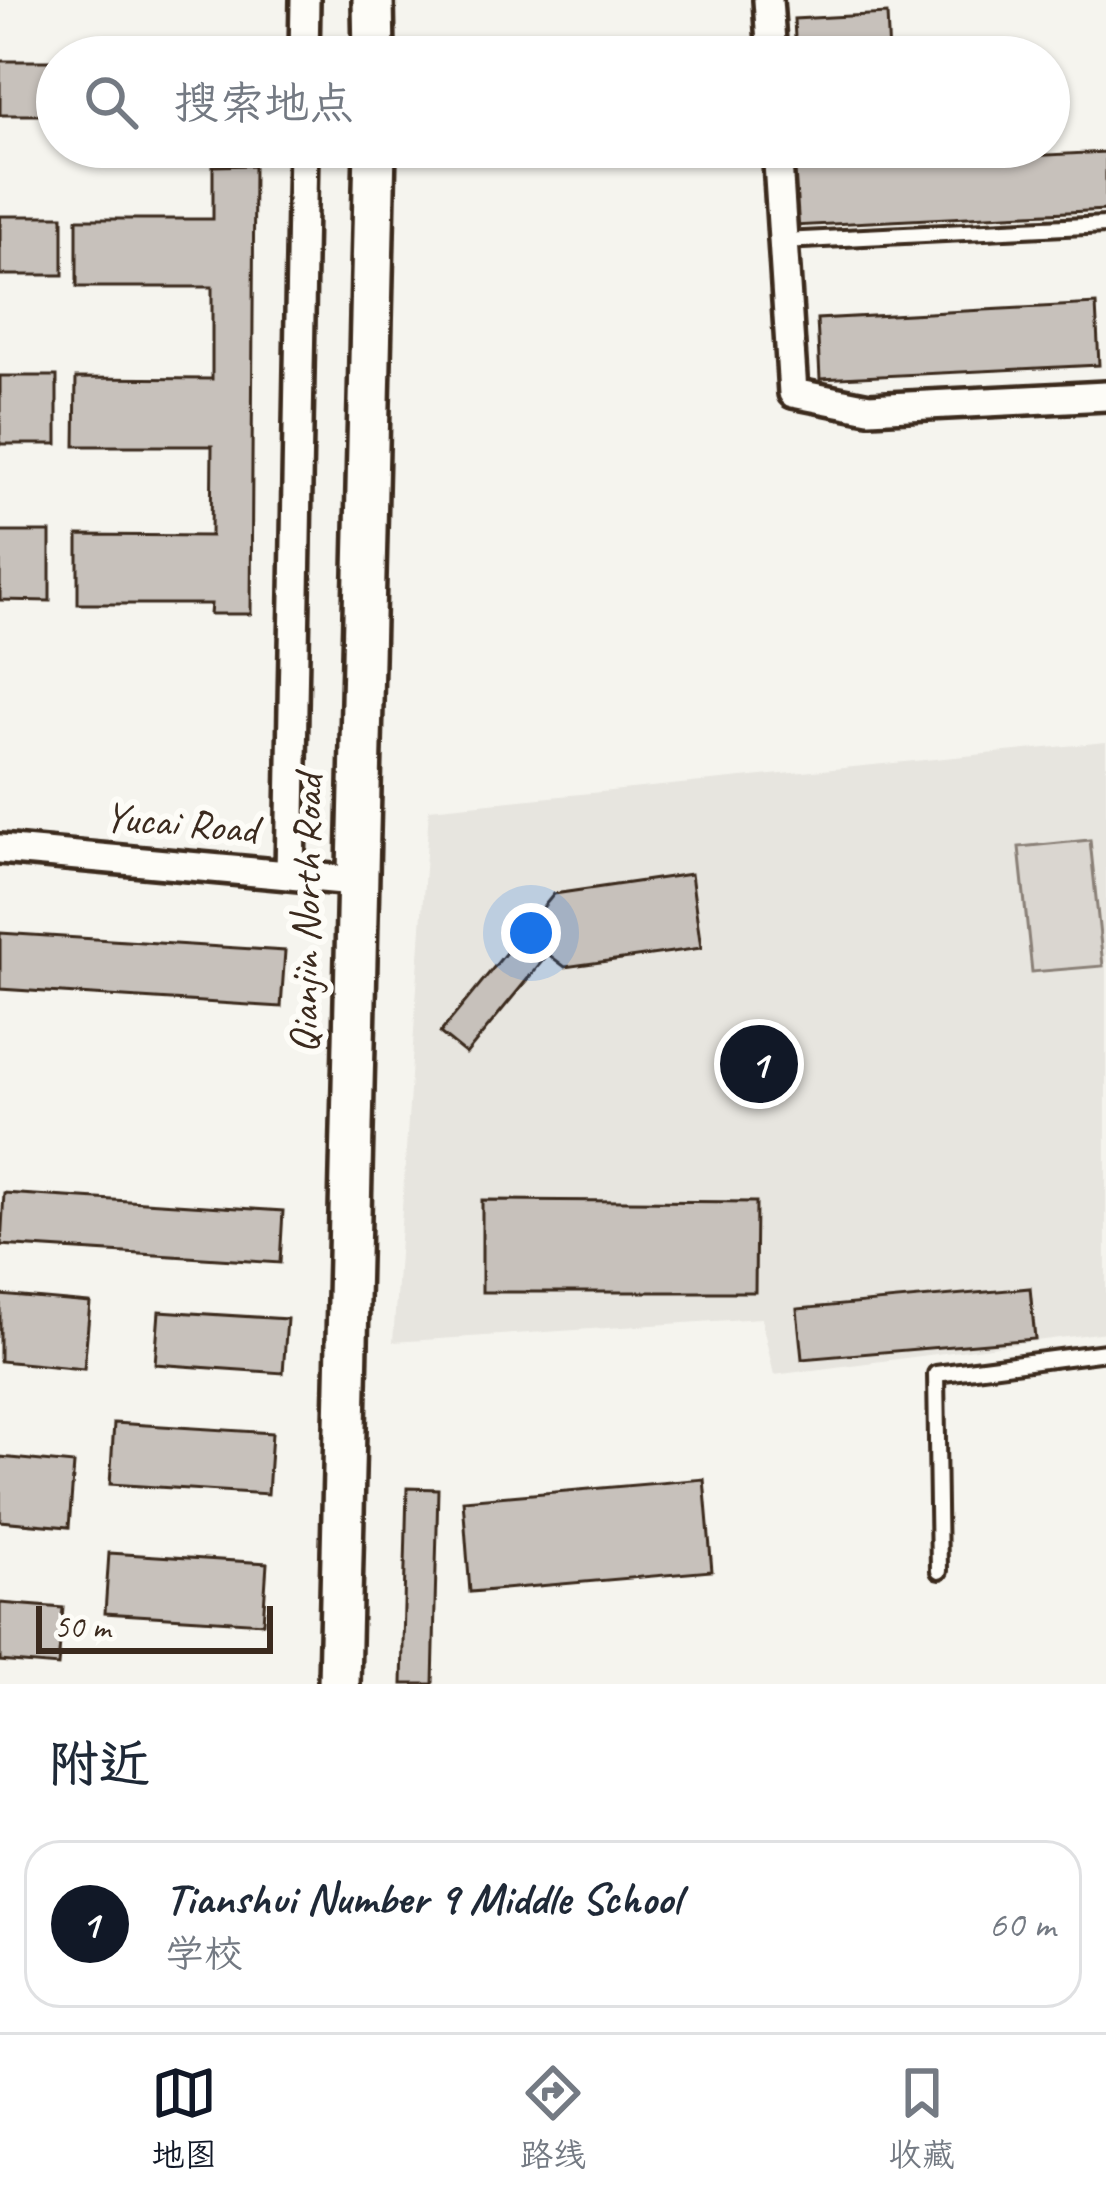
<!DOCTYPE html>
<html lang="zh">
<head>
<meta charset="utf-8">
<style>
	:root { --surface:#fff; --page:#f6f6f7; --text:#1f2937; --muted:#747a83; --line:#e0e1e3; --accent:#111827 }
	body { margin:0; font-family:Caveat,"LXGW WenKai TC",sans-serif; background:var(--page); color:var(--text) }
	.scale { position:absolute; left:36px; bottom:30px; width:237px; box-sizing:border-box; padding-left:12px; border:6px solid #3b2a1e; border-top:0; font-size:33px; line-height:42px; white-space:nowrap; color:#3b2a1e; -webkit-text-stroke:9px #fdfcf7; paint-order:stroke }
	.you { position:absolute; left:531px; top:933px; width:42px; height:42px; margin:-30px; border:9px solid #fff; border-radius:50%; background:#1a73e8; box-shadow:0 0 0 18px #1a73e833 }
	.badge { display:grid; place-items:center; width:78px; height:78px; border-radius:50%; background:var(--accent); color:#fff; font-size:39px; font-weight:700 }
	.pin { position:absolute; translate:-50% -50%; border:6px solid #fff; box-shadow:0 3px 12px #0006 }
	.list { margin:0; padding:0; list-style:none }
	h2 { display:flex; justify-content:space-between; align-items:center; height:156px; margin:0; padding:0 48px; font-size:51px }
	h2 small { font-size:39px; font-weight:400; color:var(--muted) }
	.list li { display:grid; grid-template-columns:78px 1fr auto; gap:36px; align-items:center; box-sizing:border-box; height:168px; margin:0 24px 24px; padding:0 24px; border:3px solid var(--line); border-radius:36px }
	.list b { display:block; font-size:45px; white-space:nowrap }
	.list p { margin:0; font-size:39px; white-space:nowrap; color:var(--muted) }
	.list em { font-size:39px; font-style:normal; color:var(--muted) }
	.icon { flex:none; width:66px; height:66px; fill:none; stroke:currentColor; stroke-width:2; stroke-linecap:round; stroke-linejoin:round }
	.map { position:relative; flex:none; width:1106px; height:1684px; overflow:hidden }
	.search { position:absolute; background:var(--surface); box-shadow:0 3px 9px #0004; left:36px; right:36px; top:36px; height:132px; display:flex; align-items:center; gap:30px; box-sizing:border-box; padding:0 42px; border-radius:66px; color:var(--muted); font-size:45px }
	.sheet { height:348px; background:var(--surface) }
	nav { display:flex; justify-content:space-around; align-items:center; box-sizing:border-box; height:168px; border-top:3px solid var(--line); background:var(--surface); font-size:33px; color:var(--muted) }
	nav a { display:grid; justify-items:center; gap:6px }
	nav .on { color:var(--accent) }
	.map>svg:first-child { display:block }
</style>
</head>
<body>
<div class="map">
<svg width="1106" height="1684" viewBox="0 0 1106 1684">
	<rect width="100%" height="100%" fill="#f5f4ee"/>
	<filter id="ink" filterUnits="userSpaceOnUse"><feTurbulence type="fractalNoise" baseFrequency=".00833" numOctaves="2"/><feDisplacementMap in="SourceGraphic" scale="24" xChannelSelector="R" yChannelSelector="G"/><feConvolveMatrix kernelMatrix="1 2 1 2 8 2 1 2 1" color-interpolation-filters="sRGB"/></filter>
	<g filter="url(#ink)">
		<!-- built -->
		<path fill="#e7e5df" d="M 1106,742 L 1106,1332 L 774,1375 L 761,1318 L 393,1342 L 429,809 Z"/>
		<!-- green -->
		<path fill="#dad6d0" stroke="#8a8077" stroke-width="3" d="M 1090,840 L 1103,966 L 1032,972 L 1019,847 Z"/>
		<!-- building -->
		<path fill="#c7c1bb" stroke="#3b2a1e" stroke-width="3" d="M 887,14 L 889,57 L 796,57 L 794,19 Z
			M 0,61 L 57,61 L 57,115 L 0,115 Z
			M 1106,152 L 1106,210 L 793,226 L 790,168 Z
			M 254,165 L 251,614 L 210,614 L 211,604 L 78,604 L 78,535 L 211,536 L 212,446 L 75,446 L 76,378 L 212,379 L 212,287 L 77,287 L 77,219 L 213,219 L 213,166 Z
			M 0,216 L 63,216 L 63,275 L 0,275 Z
			M 1096,304 L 1099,365 L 820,379 L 817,319 Z
			M 0,376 L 57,376 L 57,444 L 0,444 Z
			M 0,532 L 50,532 L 50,601 L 0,600 Z
			M 691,874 L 701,948 L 565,967 L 548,954 L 466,1054 L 440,1033 L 554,894 Z
			M 0,933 L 285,951 L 281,1007 L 0,989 Z
			M 4,1193 L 283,1211 L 280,1263 L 1,1245 Z
			M 482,1200 L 756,1202 L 755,1292 L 482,1292 Z
			M 1030,1288 L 1035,1339 L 802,1359 L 797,1309 Z
			M 0,1295 L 90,1303 L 84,1369 L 0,1361 Z
			M 159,1311 L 287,1319 L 283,1373 L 155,1364 Z
			M 114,1423 L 272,1433 L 268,1494 L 110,1484 Z
			M 0,1457 L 74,1464 L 69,1527 L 0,1521 Z
			M 704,1479 L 712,1571 L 470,1592 L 463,1500 Z
			M 407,1488 L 438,1489 L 433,1684 L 402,1684 Z
			M 109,1553 L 267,1563 L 263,1623 L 105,1613 Z
			M 0,1603 L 63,1608 L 58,1666 L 0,1661 Z"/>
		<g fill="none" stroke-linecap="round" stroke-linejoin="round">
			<defs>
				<path id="service" d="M 783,241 L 1106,225
					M 939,1571 L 936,1374 L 1106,1352"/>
				<path id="minor" d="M 768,0 L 772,57
					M 304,57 L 305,0
					M 777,147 L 793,393 L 869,408 L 1106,396
					M 0,849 L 354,881
					M 290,875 L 303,147"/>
				<path id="secondary" d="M 373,0 L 374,57
					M 339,1684 L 375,147"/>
			</defs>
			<!-- service casing -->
			<use href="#service" stroke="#3b2a1e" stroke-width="22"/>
			<!-- minor casing -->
			<use href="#minor" stroke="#3b2a1e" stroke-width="36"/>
			<!-- secondary casing -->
			<use href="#secondary" stroke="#3b2a1e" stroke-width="48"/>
			<!-- service -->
			<use href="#service" stroke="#fdfcf7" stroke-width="14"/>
			<!-- minor -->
			<use href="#minor" stroke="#fdfcf7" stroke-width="27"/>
			<!-- secondary -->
			<use href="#secondary" stroke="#fdfcf7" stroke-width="39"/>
		</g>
	</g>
	<g text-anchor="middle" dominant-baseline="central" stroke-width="12" stroke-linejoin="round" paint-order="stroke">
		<!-- street labels -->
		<g font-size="42" fill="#3b2a1e" stroke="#fdfcf7">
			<text transform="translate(181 823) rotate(5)">Yucai Road</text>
			<text transform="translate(306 914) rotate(-89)">Qianjin North Road</text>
		</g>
	</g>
</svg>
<div class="scale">50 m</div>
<div class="you"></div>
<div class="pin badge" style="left:759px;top:1064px">1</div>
<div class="search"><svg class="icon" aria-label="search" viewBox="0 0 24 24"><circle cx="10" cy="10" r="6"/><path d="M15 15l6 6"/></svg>搜索地点</div>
</div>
<section class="sheet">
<h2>附近<small></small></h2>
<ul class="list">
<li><span class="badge">1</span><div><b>Tianshui Number 9 Middle School</b><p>学校</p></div><em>60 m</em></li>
</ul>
</section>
<nav>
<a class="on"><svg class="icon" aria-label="map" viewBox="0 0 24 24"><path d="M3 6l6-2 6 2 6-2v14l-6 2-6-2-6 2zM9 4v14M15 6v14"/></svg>地图</a>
<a><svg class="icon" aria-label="directions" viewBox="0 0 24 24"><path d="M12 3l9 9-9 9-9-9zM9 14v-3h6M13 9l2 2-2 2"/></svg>路线</a>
<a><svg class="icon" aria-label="saved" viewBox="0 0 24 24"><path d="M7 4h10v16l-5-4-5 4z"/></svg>收藏</a>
</nav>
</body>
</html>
